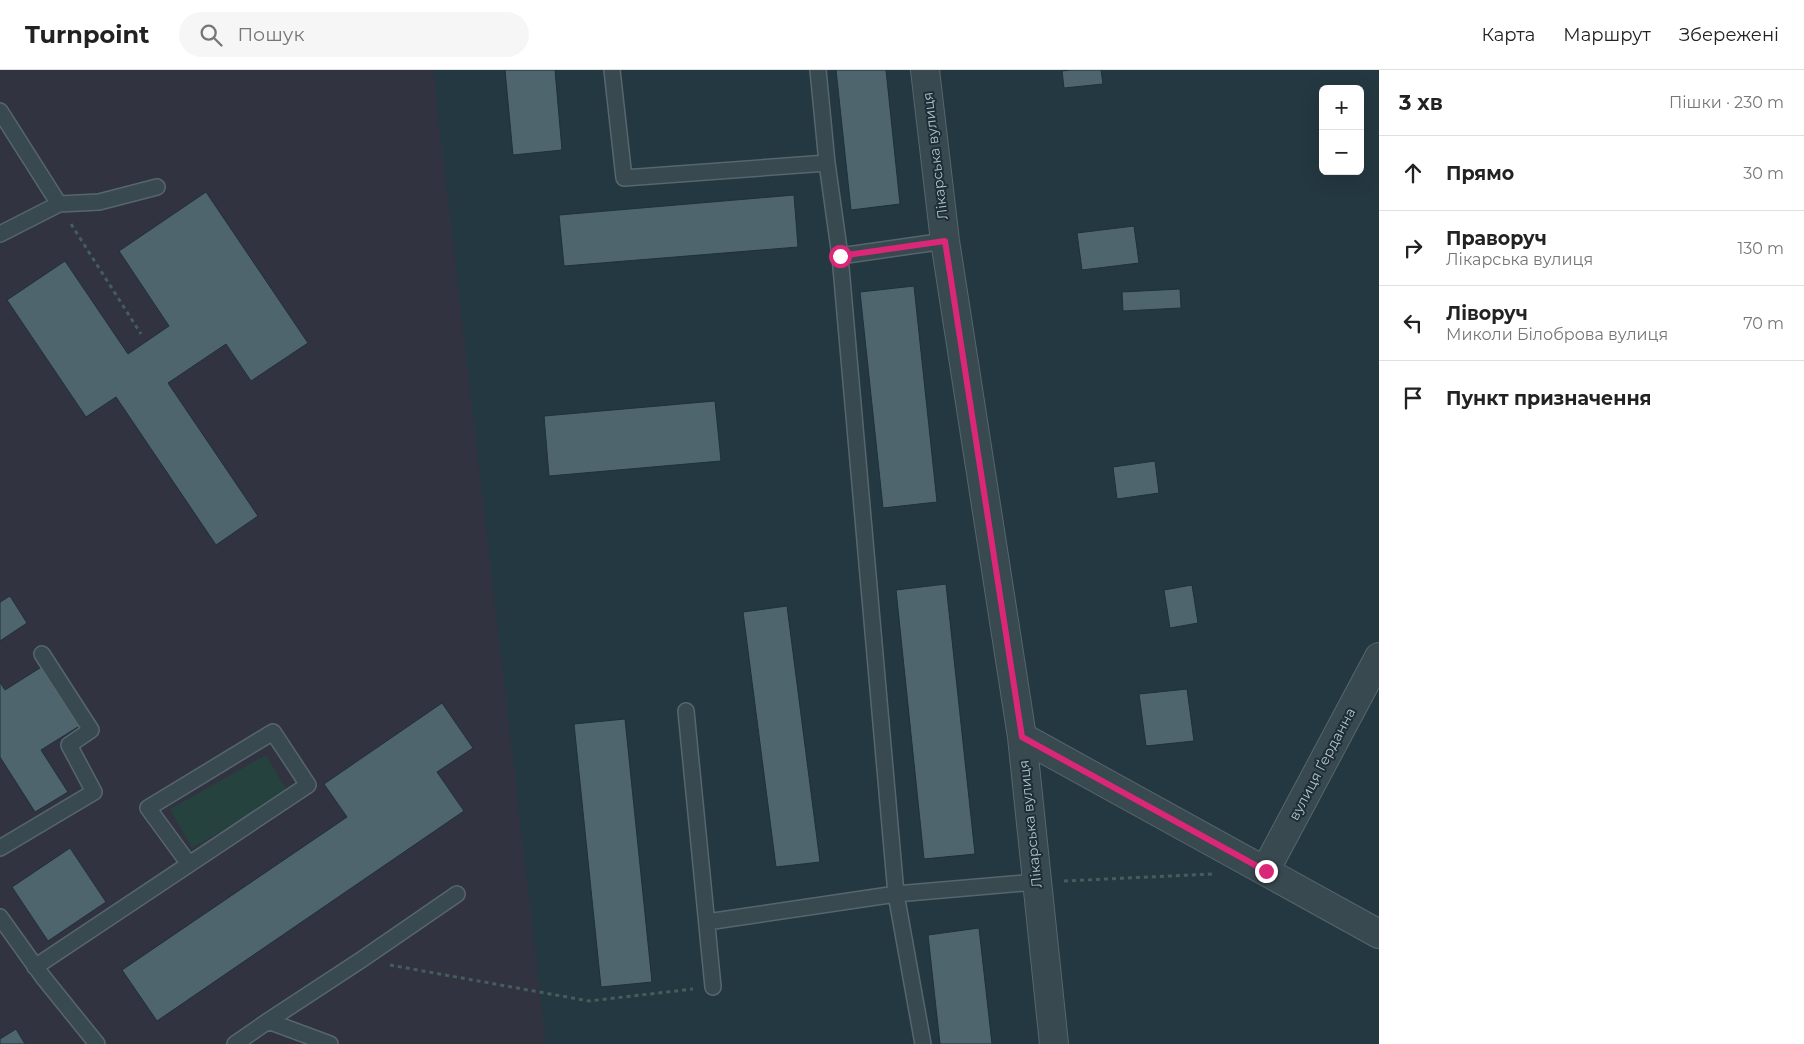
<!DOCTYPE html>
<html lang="uk">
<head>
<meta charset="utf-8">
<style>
	:root { --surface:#fff; --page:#f6f6f6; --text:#222; --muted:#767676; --line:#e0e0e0 }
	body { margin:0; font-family:Montserrat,sans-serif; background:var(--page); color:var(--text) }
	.controls { position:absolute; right:15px; top:15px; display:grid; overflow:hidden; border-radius:8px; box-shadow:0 5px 20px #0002 }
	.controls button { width:45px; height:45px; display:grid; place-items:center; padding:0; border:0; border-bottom:1px solid var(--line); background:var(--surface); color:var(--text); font:25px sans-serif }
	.stop { position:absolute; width:15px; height:15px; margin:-11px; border:4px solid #db2777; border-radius:50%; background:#fff }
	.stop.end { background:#db2777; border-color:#fff; box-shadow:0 1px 5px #0008 }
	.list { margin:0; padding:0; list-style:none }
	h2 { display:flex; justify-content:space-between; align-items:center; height:65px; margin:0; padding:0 20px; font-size:21px }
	h2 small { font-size:16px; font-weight:400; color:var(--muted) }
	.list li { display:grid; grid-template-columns:32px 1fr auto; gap:15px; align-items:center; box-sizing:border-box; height:75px; padding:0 20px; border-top:1px solid var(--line) }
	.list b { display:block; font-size:19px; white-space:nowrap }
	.list p { margin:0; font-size:16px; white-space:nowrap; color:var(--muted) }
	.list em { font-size:16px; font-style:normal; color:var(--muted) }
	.icon { flex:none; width:28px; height:28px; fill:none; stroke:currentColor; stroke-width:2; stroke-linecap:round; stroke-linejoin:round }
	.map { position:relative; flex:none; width:1379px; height:974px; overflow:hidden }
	header { display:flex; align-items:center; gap:30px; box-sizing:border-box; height:70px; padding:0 25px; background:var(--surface); border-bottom:1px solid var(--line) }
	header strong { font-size:24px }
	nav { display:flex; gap:28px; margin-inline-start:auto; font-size:18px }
	.search { width:350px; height:45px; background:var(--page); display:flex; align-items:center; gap:12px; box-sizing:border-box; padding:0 18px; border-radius:28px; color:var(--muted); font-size:19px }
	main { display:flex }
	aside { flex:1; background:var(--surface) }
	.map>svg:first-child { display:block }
</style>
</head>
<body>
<header>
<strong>Turnpoint</strong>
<div class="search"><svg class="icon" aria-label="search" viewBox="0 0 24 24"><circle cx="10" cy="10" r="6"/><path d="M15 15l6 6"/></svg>Пошук</div>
<nav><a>Карта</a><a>Маршрут</a><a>Збережені</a></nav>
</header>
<main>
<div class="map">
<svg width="1379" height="974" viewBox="0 0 1379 974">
	<rect width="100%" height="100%" fill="#243841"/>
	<!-- medical -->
	<path fill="#313341" d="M 0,0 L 433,0 L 546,974 L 0,974 Z"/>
	<!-- green -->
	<path fill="#26423e" d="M 266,685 L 288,723 L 192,778 L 170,739 Z"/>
	<!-- building -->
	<path fill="#4f656e" stroke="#1f3038" d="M 505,0 L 555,0 L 562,80 L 513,85 Z
		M 836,0 L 886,0 L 900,134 L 851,140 Z
		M 1071,0 L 1101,0 L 1103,14 L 1064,18 L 1062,1 Z
		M 206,122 L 308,273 L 251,311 L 226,274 L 168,313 L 258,446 L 216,475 L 116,327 L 86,347 L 7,230 L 65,191 L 128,284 L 169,256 L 119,181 Z
		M 794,125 L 798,177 L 564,196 L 559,145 Z
		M 1134,156 L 1139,193 L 1082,200 L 1077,163 Z
		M 914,216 L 937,432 L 883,438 L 860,222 Z
		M 1180,219 L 1181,238 L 1123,241 L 1122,222 Z
		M 715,331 L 721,391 L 549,406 L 544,346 Z
		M 1155,391 L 1159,423 L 1117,429 L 1113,397 Z
		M 946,514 L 975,784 L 924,789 L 896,520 Z
		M 1192,515 L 1198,553 L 1170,558 L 1164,520 Z
		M 10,526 L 27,553 L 0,571 L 0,532 Z
		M 787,536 L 820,792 L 776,797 L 743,542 Z
		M 43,596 L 81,655 L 41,680 L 68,722 L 35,742 L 0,687 L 0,612 L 5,620 Z
		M 1187,619 L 1194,671 L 1146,676 L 1139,624 Z
		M 442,633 L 473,678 L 437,702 L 464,741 L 157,951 L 122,900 L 347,747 L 324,714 Z
		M 625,649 L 652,912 L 601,917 L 574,654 Z
		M 70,778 L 106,832 L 48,871 L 12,817 Z
		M 979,858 L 992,974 L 940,974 L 928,865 Z
		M 16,959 L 25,974 L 0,974 L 0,969 Z"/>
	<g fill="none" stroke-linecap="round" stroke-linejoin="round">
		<defs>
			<path id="lane" d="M 612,0 L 624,108 L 827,93
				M 818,0 L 827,93 L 840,186 L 945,171
				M 0,41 L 59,134
				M 0,164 L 59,134 L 99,132 L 157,117
				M 840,186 L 896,824 L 923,974
				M 686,641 L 713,917
				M 0,778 L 94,722 L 69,675 L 91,660 L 42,584
				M 0,847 L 43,907 L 97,974
				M 707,852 L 896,824 L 1036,812
				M 35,897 L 308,715 L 273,662 L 148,738 L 189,794
				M 268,951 L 361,890 L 457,824
				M 235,974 L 268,951 L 330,974"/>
			<path id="street" d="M 925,0 L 945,171 L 1022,667 L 1054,974
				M 1022,667 L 1379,864
				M 1265,801 L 1379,587"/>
		</defs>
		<!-- lane casing -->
		<use href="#lane" stroke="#56666e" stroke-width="18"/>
		<!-- street casing -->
		<use href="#street" stroke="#56666e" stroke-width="30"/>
		<!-- path -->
		<path stroke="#445e5a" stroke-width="3" stroke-dasharray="4 4" stroke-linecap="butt" d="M 71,154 L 141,264
			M 1064,811 L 1213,804
			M 390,895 L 589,931 L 693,919"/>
		<!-- lane -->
		<use href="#lane" stroke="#384950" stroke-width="15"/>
		<!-- street -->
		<use href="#street" stroke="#384950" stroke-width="28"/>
	</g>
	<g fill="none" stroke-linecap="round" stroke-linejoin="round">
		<!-- route -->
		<path stroke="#db2777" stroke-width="6" d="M 840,186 L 945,171 L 1022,667 L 1266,801"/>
	</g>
	<g text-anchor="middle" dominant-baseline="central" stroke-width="4" stroke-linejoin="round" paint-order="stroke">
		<!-- street labels -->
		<g font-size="14" fill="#b5c3cb" stroke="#1d2e36">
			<text transform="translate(935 86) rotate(-97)">Лікарська вулиця</text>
			<text transform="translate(1322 694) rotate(-62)">вулиця Ґерданна</text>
			<text transform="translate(1030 754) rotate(-96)">Лікарська вулиця</text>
		</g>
	</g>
</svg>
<div class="controls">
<button>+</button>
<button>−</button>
</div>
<div class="stop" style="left:840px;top:186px"></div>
<div class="stop end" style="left:1266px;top:801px"></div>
</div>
<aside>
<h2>3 хв<small>Пішки · 230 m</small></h2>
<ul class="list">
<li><svg class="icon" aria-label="ahead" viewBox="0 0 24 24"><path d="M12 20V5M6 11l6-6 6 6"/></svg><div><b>Прямо</b></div><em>30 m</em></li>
<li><svg class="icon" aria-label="right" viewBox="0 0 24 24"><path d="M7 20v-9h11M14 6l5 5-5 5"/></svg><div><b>Праворуч</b><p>Лікарська вулиця</p></div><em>130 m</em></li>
<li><svg class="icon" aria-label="left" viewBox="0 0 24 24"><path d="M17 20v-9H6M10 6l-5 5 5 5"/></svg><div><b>Ліворуч</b><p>Миколи Білоброва вулиця</p></div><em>70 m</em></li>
<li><svg class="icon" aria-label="arrive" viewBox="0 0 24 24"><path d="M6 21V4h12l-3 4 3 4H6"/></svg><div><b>Пункт призначення</b></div></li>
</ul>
</aside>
</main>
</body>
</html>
